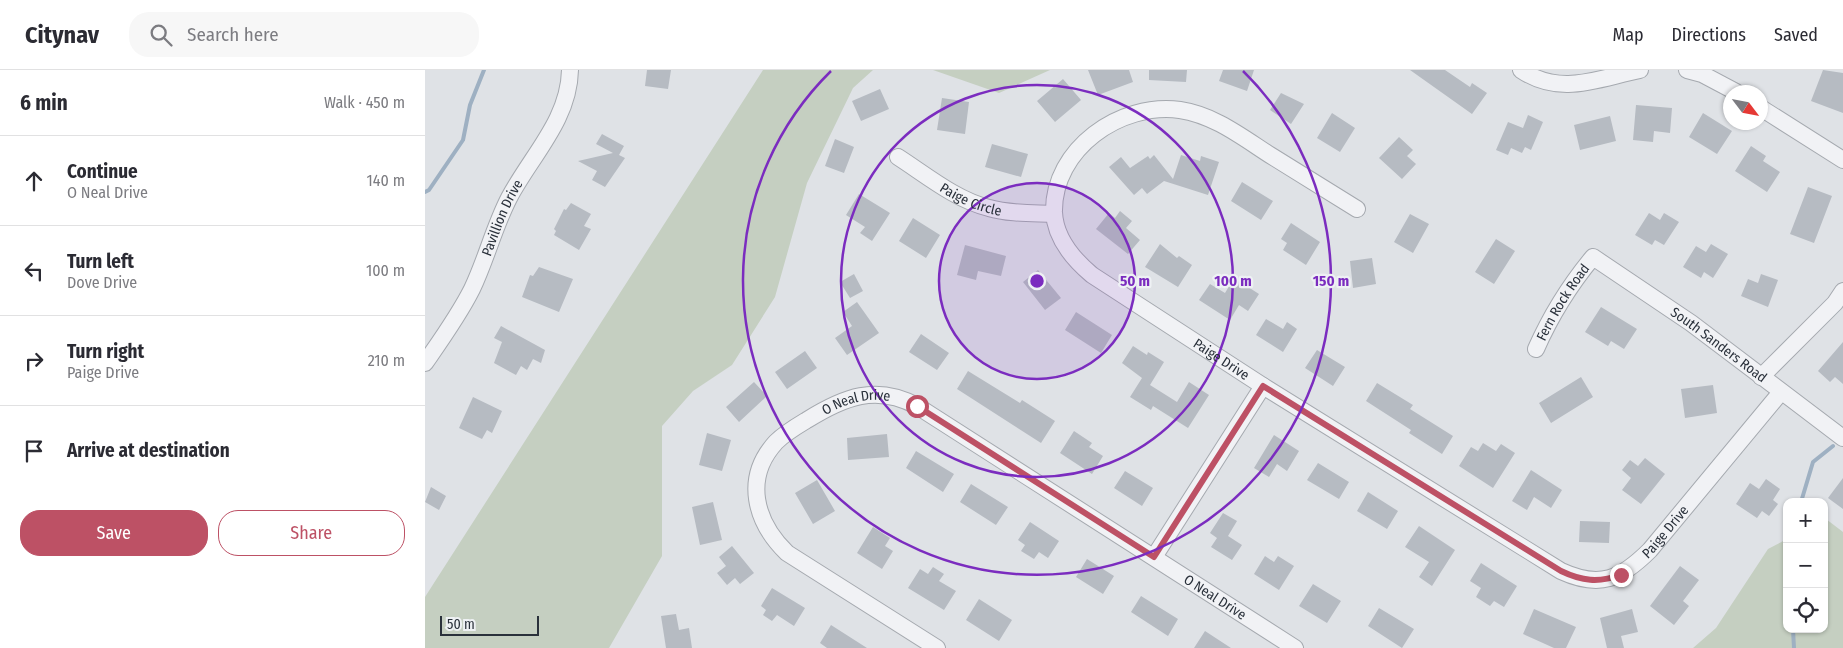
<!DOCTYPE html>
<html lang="en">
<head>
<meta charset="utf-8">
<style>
	:root { --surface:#fff; --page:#f7f7f7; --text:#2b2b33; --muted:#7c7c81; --line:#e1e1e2; --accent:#bd5165 }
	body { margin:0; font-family:"Fira Sans Condensed",sans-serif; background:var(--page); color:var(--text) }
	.controls { position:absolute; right:15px; bottom:15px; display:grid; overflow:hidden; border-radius:10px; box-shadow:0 1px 4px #0004 }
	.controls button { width:45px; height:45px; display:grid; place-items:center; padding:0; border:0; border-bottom:1px solid var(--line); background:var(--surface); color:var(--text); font:25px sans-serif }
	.compass { position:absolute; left:1298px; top:15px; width:45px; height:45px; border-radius:50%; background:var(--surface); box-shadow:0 1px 4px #0004; rotate:122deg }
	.scale { position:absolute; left:15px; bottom:12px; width:99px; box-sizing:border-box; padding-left:5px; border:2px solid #2a313b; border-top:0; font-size:14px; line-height:18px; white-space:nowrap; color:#2a313b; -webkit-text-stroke:4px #eef1f4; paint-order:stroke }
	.stop { position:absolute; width:15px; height:15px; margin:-11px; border:4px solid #bd5165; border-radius:50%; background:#fff }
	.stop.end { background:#bd5165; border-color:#fff; box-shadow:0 1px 5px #0008 }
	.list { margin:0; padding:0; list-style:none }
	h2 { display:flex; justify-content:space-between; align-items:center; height:65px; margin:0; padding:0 20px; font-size:21px }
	h2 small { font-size:16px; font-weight:400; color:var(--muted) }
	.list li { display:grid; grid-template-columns:32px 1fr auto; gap:15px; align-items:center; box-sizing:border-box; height:90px; padding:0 20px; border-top:1px solid var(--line) }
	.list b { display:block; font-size:19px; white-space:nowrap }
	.list p { margin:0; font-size:16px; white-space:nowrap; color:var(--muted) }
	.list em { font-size:16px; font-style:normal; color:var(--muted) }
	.actions { display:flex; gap:10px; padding:15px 20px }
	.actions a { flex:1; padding:11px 0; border:1px solid var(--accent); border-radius:20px; text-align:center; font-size:18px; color:var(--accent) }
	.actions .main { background:var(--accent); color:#fff }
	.icon { flex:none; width:28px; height:28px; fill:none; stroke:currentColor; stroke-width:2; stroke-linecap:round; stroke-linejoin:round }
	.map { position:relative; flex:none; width:1418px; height:578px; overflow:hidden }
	header { display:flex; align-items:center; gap:30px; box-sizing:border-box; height:70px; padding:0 25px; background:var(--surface); border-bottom:1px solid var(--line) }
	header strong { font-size:24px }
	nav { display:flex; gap:28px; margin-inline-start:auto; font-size:18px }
	.search { width:350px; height:45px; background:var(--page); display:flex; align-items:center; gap:12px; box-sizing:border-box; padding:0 18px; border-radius:20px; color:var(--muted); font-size:19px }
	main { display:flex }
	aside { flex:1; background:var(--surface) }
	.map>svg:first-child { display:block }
</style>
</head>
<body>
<header>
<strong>Citynav</strong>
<div class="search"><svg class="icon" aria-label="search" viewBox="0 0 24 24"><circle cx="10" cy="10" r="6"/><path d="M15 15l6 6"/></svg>Search here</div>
<nav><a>Map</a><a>Directions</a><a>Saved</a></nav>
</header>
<main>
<aside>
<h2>6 min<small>Walk · 450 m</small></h2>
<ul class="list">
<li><svg class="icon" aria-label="ahead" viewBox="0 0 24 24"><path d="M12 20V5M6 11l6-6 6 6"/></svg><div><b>Continue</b><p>O Neal Drive</p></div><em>140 m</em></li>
<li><svg class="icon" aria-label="left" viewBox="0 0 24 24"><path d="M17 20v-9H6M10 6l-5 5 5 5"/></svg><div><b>Turn left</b><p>Dove Drive</p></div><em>100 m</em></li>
<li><svg class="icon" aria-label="right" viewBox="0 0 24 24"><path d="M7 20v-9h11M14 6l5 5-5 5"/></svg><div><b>Turn right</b><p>Paige Drive</p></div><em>210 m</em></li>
<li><svg class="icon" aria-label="arrive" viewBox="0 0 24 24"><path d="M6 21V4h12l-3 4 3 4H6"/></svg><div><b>Arrive at destination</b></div></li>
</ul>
<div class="actions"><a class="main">Save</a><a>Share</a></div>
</aside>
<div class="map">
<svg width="1418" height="578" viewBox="0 0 1418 578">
	<rect width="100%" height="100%" fill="#dfe2e6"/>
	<!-- green -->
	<path fill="#c5cfc1" d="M 338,0 L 448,0 L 428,18 L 382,113 L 350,227 L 307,295 L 268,321 L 237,356 L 237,486 L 184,578 L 0,578 L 0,527 Z
		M 508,0 L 625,0 L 574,23 Z
		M 1401,449 L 1418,462 L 1418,578 L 1268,578 L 1291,558 L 1343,479 L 1362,469 L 1362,559 L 1399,559 Z"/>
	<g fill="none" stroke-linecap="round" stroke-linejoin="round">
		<!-- stream -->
		<path stroke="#9eb0c2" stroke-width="4" d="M 0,122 L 4,120 L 38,70 L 45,35 L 59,0
			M 1376,432 L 1388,392 L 1408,376
			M 1368,559 L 1369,578"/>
	</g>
	<!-- building -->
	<path fill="#b6bbc2" d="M 222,0 L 246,0 L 243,19 L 220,16 Z
		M 663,0 L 704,0 L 708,12 L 673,25 Z
		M 724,0 L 762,0 L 761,12 L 724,10 Z
		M 798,0 L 829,0 L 822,21 L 794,11 Z
		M 985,0 L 1020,0 L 1045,17 L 1047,13 L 1062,23 L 1047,44 Z
		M 1398,0 L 1418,3 L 1418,43 L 1386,31 Z
		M 638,9 L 656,30 L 630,52 L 612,31 Z
		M 455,19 L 464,39 L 436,51 L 427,31 Z
		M 856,23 L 879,34 L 866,54 L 845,40 Z
		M 517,28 L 544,32 L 540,64 L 512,60 Z
		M 1211,35 L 1247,38 L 1245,63 L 1229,61 L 1228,72 L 1208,70 Z
		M 907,43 L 930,58 L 915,82 L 892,68 Z
		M 1278,43 L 1307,61 L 1292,84 L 1264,67 Z
		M 1103,45 L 1118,52 L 1106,80 L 1100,77 L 1097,83 L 1086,78 L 1083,85 L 1071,80 L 1083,52 L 1098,58 Z
		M 1185,46 L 1191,71 L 1155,80 L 1149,55 Z
		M 177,64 L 199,76 L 194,85 L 200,88 L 180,117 L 167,110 L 172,101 L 153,91 L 188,83 L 171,74 Z
		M 974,67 L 988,80 L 982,86 L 991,94 L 977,109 L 954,88 Z
		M 410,69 L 429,77 L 419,103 L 400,96 Z
		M 567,74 L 603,84 L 596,107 L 560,97 Z
		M 1326,76 L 1341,86 L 1338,91 L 1355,102 L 1342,122 L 1310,101 Z
		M 729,85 L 748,109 L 756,85 L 775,91 L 776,86 L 794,92 L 783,125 L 739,111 L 722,124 L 717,118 L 709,125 L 684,97 L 696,87 L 705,98 L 723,86 L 725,89 Z
		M 817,112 L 848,131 L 836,150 L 806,131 Z
		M 1383,117 L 1407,126 L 1389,173 L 1365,164 Z
		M 434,124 L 465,143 L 447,171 L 435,163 L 440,157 L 421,145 Z
		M 146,133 L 166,144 L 159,156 L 166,159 L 154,180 L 129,165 L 131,161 L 129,159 L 139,139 L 141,140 Z
		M 695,141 L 707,151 L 701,158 L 715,170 L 703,184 L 671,159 L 684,143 L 690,148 Z
		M 1224,143 L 1235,150 L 1239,143 L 1254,152 L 1239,175 L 1230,170 L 1227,175 L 1210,165 Z
		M 985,144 L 1004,154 L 988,183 L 969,172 Z
		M 488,148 L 515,165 L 501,188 L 474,171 Z
		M 866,153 L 895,172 L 881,195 L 858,180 L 862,173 L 856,169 Z
		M 1071,169 L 1090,181 L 1069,214 L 1050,202 Z
		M 735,174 L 752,188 L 754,186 L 767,195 L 753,217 L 720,197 Z
		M 1286,174 L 1303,184 L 1288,208 L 1279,202 L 1276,208 L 1258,197 L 1271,176 L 1281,182 Z
		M 540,175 L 581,186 L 576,206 L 553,201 L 551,210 L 532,205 Z
		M 947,188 L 951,214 L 928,218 L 925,191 Z
		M 114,197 L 148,209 L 134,242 L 97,227 L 105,205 L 108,206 Z
		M 613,200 L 636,228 L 620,240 L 598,212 Z
		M 429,204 L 438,221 L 425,228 L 415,212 Z
		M 1336,204 L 1353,210 L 1343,237 L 1316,226 L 1323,209 L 1333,213 Z
		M 809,208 L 834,224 L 823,241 L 814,235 L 805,250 L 774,230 L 785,214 L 800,223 Z
		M 432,232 L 454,263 L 422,285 L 410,268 L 427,256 L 418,242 Z
		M 1176,237 L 1212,259 L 1199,279 L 1186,271 L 1183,276 L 1160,262 Z
		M 651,242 L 687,265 L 676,283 L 640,260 Z
		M 841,249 L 858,259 L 862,252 L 872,259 L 858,282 L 831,265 Z
		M 76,256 L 120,280 L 116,293 L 108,289 L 102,300 L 96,296 L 91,305 L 69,293 L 77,272 L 69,268 Z
		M 496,264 L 524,283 L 512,300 L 484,282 Z
		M 1418,272 L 1418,314 L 1410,307 L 1405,312 L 1393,301 Z
		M 708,276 L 722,285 L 723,282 L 739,292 L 725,315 L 752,332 L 764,312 L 784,325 L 763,358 L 728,336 L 726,340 L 705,327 L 717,308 L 697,293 Z
		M 892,280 L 920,297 L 908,316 L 880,298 Z
		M 380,281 L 392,298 L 362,319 L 350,302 Z
		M 543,301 L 595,333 L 597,330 L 630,351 L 616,373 L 532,319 Z
		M 1156,307 L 1168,327 L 1126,353 L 1114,333 Z
		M 329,312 L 342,326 L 314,352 L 301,337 Z
		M 952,313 L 988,335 L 985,339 L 1028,366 L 1017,384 L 984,363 L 986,360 L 941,331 Z
		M 1288,315 L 1292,343 L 1260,348 L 1256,319 Z
		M 48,327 L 77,341 L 67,363 L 62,360 L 57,369 L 34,358 Z
		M 649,361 L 667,373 L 664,377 L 678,386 L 667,404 L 635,383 Z
		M 282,363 L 306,370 L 297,401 L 274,395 Z
		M 462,364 L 464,387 L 423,390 L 422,368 Z
		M 849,365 L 874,381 L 862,401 L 852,394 L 844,407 L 829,398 Z
		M 1058,373 L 1071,381 L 1076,374 L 1090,383 L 1068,418 L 1034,396 L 1046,377 L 1053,381 Z
		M 491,381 L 529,404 L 518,422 L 481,398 Z
		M 1220,388 L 1240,404 L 1216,434 L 1197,420 L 1206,408 L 1197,400 L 1205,390 L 1213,396 Z
		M 893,393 L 924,412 L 914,429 L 882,410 Z
		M 1106,400 L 1137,420 L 1126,438 L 1109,427 L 1102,440 L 1087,431 Z
		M 700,401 L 728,418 L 717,436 L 689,418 Z
		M 1418,408 L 1418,439 L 1403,428 Z
		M 1341,409 L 1355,419 L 1348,430 L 1353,434 L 1344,446 L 1337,441 L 1332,448 L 1311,434 L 1325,413 L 1334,419 Z
		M 392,410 L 410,441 L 388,454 L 370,423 Z
		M 546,414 L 583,437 L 571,455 L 535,432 Z
		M 6,417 L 21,426 L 14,440 L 0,432 Z
		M 943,422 L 973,441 L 962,459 L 932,441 Z
		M 288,432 L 297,470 L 275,475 L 267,437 Z
		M 798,443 L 812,451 L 803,466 L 817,475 L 807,490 L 786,477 L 792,468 L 785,463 Z
		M 1155,451 L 1185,452 L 1184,473 L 1154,472 Z
		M 605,452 L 634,471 L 623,488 L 614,482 L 609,489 L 596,481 L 600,475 L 593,470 Z
		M 994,456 L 1030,480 L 1007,516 L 994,507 L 1004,492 L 980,477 Z
		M 448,457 L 465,468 L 460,476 L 468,481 L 457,499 L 432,483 Z
		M 307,476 L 329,503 L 315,514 L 310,508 L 302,515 L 292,503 L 301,496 L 294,487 Z
		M 840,486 L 849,492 L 853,486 L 869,496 L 854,520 L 829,504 Z
		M 662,489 L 689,506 L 678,524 L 651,507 Z
		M 1056,493 L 1092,516 L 1079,537 L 1069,531 L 1065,536 L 1051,527 L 1056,518 L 1045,511 Z
		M 1255,496 L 1274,510 L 1258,531 L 1264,536 L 1249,555 L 1225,536 Z
		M 508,497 L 519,504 L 514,511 L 531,521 L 519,540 L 483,518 L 495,499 L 503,504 Z
		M 888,514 L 916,531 L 902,553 L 874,536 Z
		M 347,518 L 380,538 L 369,556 L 352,545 L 347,551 L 338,545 L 341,540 L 336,536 Z
		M 716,526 L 753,549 L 743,566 L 706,542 Z
		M 554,529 L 587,550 L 574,571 L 541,550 Z
		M 954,538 L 989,559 L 977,578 L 943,556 Z
		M 1109,539 L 1151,557 L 1141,578 L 1129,578 L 1098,564 Z
		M 1207,539 L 1213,562 L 1196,566 L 1199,578 L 1182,578 L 1175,548 Z
		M 251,544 L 254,560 L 264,558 L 267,578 L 241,578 L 236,546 Z
		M 406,555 L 442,578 L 402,578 L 395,573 Z
		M 780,561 L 806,578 L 769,578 Z"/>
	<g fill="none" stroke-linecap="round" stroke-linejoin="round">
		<defs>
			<g id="minor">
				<path d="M 1096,0 C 1136,27 1174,8 1215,0"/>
				<path d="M 1262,0 L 1277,4 L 1311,22"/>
				<path d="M 1336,38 L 1418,90"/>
				<path id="s1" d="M 473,87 C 501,105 531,130 564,138 C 585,144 607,143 629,144"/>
				<path id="s2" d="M 932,139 C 903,121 874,103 845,85 C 817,67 789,45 755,40 C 695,32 628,79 629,142 C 630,168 648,189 667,205 L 838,316 L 1136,501 C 1175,519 1196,509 1225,480 L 1356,322"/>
				<path id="s3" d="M 1111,279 C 1126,245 1144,216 1168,187 L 1266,253 L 1418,368"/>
				<path id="s4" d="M 0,293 C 16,270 34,245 47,219 C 61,190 69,157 84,128 C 106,86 144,50 145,0"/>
				<path d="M 1336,307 L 1410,233 L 1418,221"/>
				<path d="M 729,487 L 838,316"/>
				<path id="s5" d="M 512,578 L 362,483 C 330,452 318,408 351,372 C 360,363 372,356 382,350 C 419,327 451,314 492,336 L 870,578"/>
			</g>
		</defs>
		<!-- minor casing -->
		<use href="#minor" stroke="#a5a9af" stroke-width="18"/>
		<!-- minor -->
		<use href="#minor" stroke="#f1f2f5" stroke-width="16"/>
	</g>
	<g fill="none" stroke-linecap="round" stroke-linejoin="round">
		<!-- route -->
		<path stroke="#bd5165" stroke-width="6" d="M 492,336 L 729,487 L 838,316 L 1136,501 C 1157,511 1173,513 1196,505"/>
	</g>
	<!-- distance rings -->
	<circle cx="612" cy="211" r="98" fill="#7b2cbf" fill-opacity=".12"/>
	<g fill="none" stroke="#7b2cbf" stroke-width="2.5">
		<circle cx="612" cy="211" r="98"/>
		<circle cx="612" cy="211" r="196"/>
		<path d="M818 1A294 294 0 1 1 406 1"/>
	</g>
	<g text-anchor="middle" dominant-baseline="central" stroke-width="4.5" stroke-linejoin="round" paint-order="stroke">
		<!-- street labels -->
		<g font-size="14" fill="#2a313b" stroke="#eef1f4">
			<text stroke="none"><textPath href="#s1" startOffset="85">Paige Circle</textPath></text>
			<text stroke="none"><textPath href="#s4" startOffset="165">Pavillion Drive</textPath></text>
			<text stroke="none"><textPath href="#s3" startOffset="54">Fern Rock Road</textPath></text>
			<text stroke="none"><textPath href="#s3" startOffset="262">South Sanders Road</textPath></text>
			<text stroke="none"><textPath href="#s2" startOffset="616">Paige Drive</textPath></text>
			<text stroke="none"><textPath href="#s5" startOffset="394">O Neal Drive</textPath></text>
			<text stroke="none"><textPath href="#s2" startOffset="1140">Paige Drive</textPath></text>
			<text stroke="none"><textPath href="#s5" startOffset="812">O Neal Drive</textPath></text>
		</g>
	</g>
	<circle cx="612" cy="211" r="8" fill="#7b2cbf" stroke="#eef1f4" stroke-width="2.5"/>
	<g font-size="15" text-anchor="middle" font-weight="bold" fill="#7b2cbf" stroke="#eef1f4" stroke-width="4.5" stroke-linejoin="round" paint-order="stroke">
		<text x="710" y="216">50 m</text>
		<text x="808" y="216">100 m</text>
		<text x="906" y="216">150 m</text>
	</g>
</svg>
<div class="controls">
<button>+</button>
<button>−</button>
<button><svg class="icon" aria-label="locate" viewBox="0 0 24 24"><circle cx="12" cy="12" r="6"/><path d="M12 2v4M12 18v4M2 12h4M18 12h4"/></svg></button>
</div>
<svg class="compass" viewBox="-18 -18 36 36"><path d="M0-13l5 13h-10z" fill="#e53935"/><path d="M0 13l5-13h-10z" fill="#7c7c81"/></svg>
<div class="scale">50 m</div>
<div class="stop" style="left:492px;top:336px"></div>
<div class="stop end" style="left:1196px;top:505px"></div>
</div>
</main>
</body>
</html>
